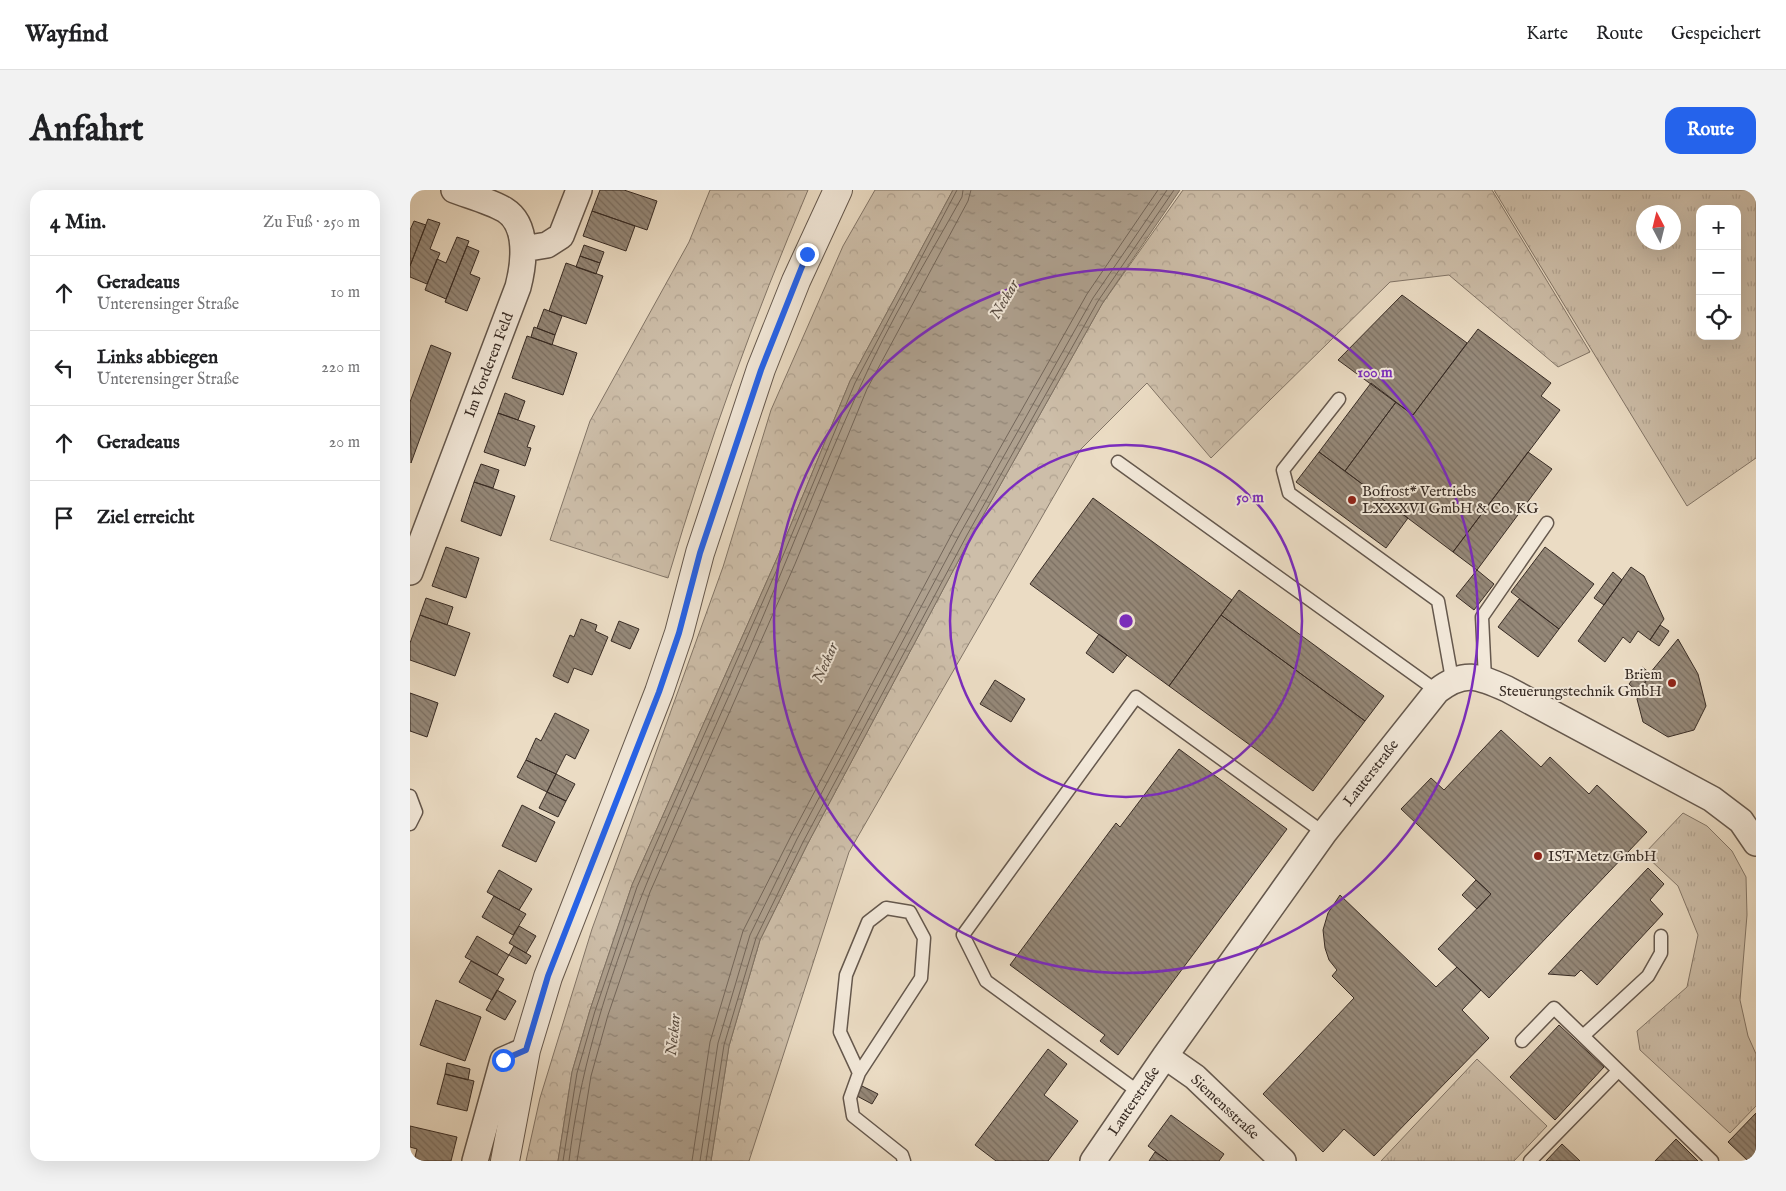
<!DOCTYPE html>
<html lang="de">
<head>
<meta charset="utf-8">
<style>
	:root { --surface:#fff; --page:#f2f2f2; --text:#202124; --muted:#757577; --line:#e0e0e0; --accent:#2563eb }
	body { margin:0; font-family:"IM FELL English",serif; background:var(--page); color:var(--text) }
	.controls { position:absolute; right:15px; top:15px; display:grid; overflow:hidden; border-radius:10px; box-shadow:0 5px 20px #0002 }
	.controls button { width:45px; height:45px; display:grid; place-items:center; padding:0; border:0; border-bottom:1px solid var(--line); background:var(--surface); color:var(--text); font:25px sans-serif }
	.compass { position:absolute; left:1226px; top:15px; width:45px; height:45px; border-radius:50%; background:var(--surface); box-shadow:0 5px 20px #0002; rotate:353deg }
	.stop { position:absolute; width:15px; height:15px; margin:-11px; border:4px solid #2563eb; border-radius:50%; background:#fff }
	.stop.end { background:#2563eb; border-color:#fff; box-shadow:0 1px 5px #0008 }
	.list { margin:0; padding:0; list-style:none }
	h2 { display:flex; justify-content:space-between; align-items:center; height:65px; margin:0; padding:0 20px; font-size:21px }
	h2 small { font-size:16px; font-weight:400; color:var(--muted) }
	.list li { display:grid; grid-template-columns:32px 1fr auto; gap:15px; align-items:center; box-sizing:border-box; height:75px; padding:0 20px; border-top:1px solid var(--line) }
	.list b { display:block; font-size:19px; white-space:nowrap }
	.list p { margin:0; font-size:16px; white-space:nowrap; color:var(--muted) }
	.list em { font-size:16px; font-style:normal; color:var(--muted) }
	.icon { flex:none; width:28px; height:28px; fill:none; stroke:currentColor; stroke-width:2; stroke-linecap:round; stroke-linejoin:round }
	.map { position:relative; flex:none; width:1346px; height:971px; overflow:hidden; border-radius:15px }
	header { display:flex; align-items:center; gap:30px; box-sizing:border-box; height:70px; padding:0 25px; background:var(--surface); border-bottom:1px solid var(--line) }
	header strong { font-size:24px }
	nav { display:flex; gap:28px; margin-inline-start:auto; font-size:18px }
	.intro { display:flex; align-items:center; justify-content:space-between; box-sizing:border-box; height:120px; padding:0 30px }
	h1 { margin:0; font-size:35px }
	.button { padding:12px 22px; border-radius:15px; background:var(--accent); color:#fff; font-size:18px; font-weight:700 }
	main { display:flex; gap:30px; padding:0 30px }
	aside { flex:1; background:var(--surface); border-radius:15px; box-shadow:0 5px 20px #0002 }
	.map>svg:first-child { display:block }
</style>
</head>
<body>
<header>
<strong>Wayfind</strong>
<nav><a>Karte</a><a>Route</a><a>Gespeichert</a></nav>
</header>
<div class="intro"><h1>Anfahrt</h1><a class="button">Route</a></div>
<main>
<aside>
<h2>4 Min.<small>Zu Fuß · 250 m</small></h2>
<ul class="list">
<li><svg class="icon" aria-label="ahead" viewBox="0 0 24 24"><path d="M12 20V5M6 11l6-6 6 6"/></svg><div><b>Geradeaus</b><p>Unterensinger Straße</p></div><em>10 m</em></li>
<li><svg class="icon" aria-label="left" viewBox="0 0 24 24"><path d="M17 20v-9H6M10 6l-5 5 5 5"/></svg><div><b>Links abbiegen</b><p>Unterensinger Straße</p></div><em>220 m</em></li>
<li><svg class="icon" aria-label="ahead" viewBox="0 0 24 24"><path d="M12 20V5M6 11l6-6 6 6"/></svg><div><b>Geradeaus</b></div><em>20 m</em></li>
<li><svg class="icon" aria-label="arrive" viewBox="0 0 24 24"><path d="M6 21V4h12l-3 4 3 4H6"/></svg><div><b>Ziel erreicht</b></div></li>
</ul>
</aside>
<div class="map">
<svg width="1346" height="971" viewBox="0 0 1346 971">
	<defs>
		<pattern id="grass-tufts" width="24" height="20" patternUnits="userSpaceOnUse" patternTransform="scale(1.25)"><rect width="24" height="20" fill="#cdbea9"/><path d="M3 7l-1-3M5 7V3M7 7l1-3M15 17l-1-3M17 17v-4M19 17l1-3" fill="none" stroke="#b1a391"/></pattern>
		<pattern id="forest-crowns" width="20" height="18" patternUnits="userSpaceOnUse" patternTransform="scale(1.25)"><rect width="20" height="18" fill="#cdbea9"/><path d="M2 6a3 3 0 1 1 6 0M12 15a3 3 0 1 1 6 0" fill="none" stroke="#b1a391"/></pattern>
		<pattern id="water-ripples" width="26" height="14" patternUnits="userSpaceOnUse" patternTransform="scale(1.25)"><rect width="26" height="14" fill="#aea08e"/><path d="M2 4q2-2 4 0t4 0M15 11q2-2 4 0t4 0" fill="none" stroke="#8f8374"/></pattern>
		<pattern id="building-back-hatch" width="6" height="6" patternUnits="userSpaceOnUse" patternTransform="scale(1.25)"><rect width="6" height="6" fill="#958878"/><path d="M-1 5l2 2M0 0l6 6M5-1l2 2" fill="none" stroke="#7b6f62"/></pattern>
	</defs>
	<rect width="100%" height="100%" fill="#ebdcc4"/>
	<filter id="stains"><feTurbulence type="fractalNoise" baseFrequency=".004" numOctaves="4"/><feColorMatrix values="0 0 0 0 .2 0 0 0 0 .09 0 0 0 0 .02 0 0 0 .5 -.17"/></filter>
	<radialGradient id="worn" r=".72"><stop offset=".6" stop-color="#630" stop-opacity="0"/><stop offset="1" stop-color="#630" stop-opacity=".3"/></radialGradient>
	<!-- grass -->
	<path fill="url(#grass-tufts)" stroke="#827567" fill-rule="evenodd" d="M 1084,0 L 1346,0 L 1346,268 L 1277,316 ZM 1290,19 L 1327,19 L 1327,146 L 1290,146 ZM 1234,22 L 1264,22 L 1264,52 L 1234,52 Z
		M 1273,623 L 1297,636 L 1322,661 L 1336,687 L 1337,725 L 1330,810 L 1338,846 L 1346,864 L 1346,916 L 1320,943 L 1230,860 L 1227,841 L 1277,797 L 1288,745 L 1268,696 L 1234,664 Z
		M 1067,869 L 1137,936 L 1104,971 L 971,971 Z"/>
	<!-- forest -->
	<path fill="url(#forest-crowns)" stroke="#827567" d="M 300,0 L 398,0 C 344,127 297,256 258,388 L 140,350 L 180,231 L 279,52 Z
		M 465,0 L 543,0 L 440,191 L 368,366 L 222,695 L 180,820 L 162,882 L 148,971 L 116,971 L 130,908 L 182,739 L 313,377 L 361,220 L 433,56 Z
		M 773,0 L 1082,0 L 1180,162 L 1148,177 L 1039,85 L 980,92 L 801,268 L 737,193 L 671,259 L 439,662 L 339,971 L 301,971 L 319,856 L 350,750 L 397,655 L 561,347 L 692,114 Z"/>
	<!-- water -->
	<path fill="url(#water-ripples)" stroke="#7f7264" d="M 543,0 L 770,0 L 692,114 L 561,347 L 397,655 L 350,750 L 319,856 L 301,971 L 148,971 L 162,882 L 180,820 L 222,695 L 368,366 L 440,191 Z"/>
	<g fill="none" stroke-linecap="round" stroke-linejoin="round">
		<!-- shore -->
		<path stroke="#73665a" stroke-width="1" d="M 153,971 L 167,883 L 185,821 L 227,697 L 372,368 L 445,193 L 547,0
			M 159,971 C 179,801 257,646 325,492 C 368,394 406,294 450,197 C 479,132 517,70 552,7 L 553,0
			M 167,971 L 181,886 L 198,825 L 240,702 L 385,374 L 457,199 L 558,11 L 561,0
			M 282,971 L 300,852 L 333,741 L 381,646 L 545,338 L 677,104 L 748,0
			M 290,971 L 308,853 L 340,745 L 387,649 L 551,342 L 683,108 L 757,0
			M 296,971 L 314,855 L 346,748 L 393,652 L 557,345 L 688,111 L 764,0"/>
	</g>
	<!-- building -->
	<path fill="url(#building-back-hatch)" stroke="#382c25" d="M 190,0 L 214,0 L 247,11 L 237,40 L 182,21 Z
		M 182,21 L 225,36 L 216,61 L 173,46 Z
		M 18,29 L 30,33 L 20,59 L 30,63 L 17,94 L 0,87 L 0,76 Z
		M 4,31 L 16,35 L 0,76 L 0,40 Z
		M 47,47 L 59,51 L 36,109 L 15,100 L 27,69 L 36,73 Z
		M 174,55 L 194,62 L 190,73 L 170,66 Z
		M 57,56 L 69,61 L 60,84 L 70,88 L 57,121 L 35,112 Z
		M 170,66 L 190,73 L 186,84 L 166,77 Z
		M 156,73 L 193,86 L 176,134 L 139,121 Z
		M 992,105 L 1057,153 L 1003,225 L 928,170 Z
		M 134,119 L 152,126 L 145,145 L 127,138 Z
		M 124,137 L 145,145 L 142,155 L 121,147 Z
		M 1068,139 L 1141,193 L 1131,206 L 1150,220 L 1043,362 L 935,281 L 986,212 L 1003,225 Z
		M 117,146 L 167,163 L 153,205 L 102,188 Z
		M 21,155 L 41,163 L 1,273 L 0,212 Z
		M 961,193 L 986,212 L 935,281 L 909,262 Z
		M 95,203 L 115,211 L 108,230 L 88,223 Z
		M 88,223 L 125,236 L 117,257 L 121,258 L 115,276 L 74,262 Z
		M 909,262 L 998,328 L 976,358 L 886,292 Z
		M 1118,262 L 1142,279 L 1067,380 L 1043,362 Z
		M 71,274 L 89,280 L 83,298 L 64,292 Z
		M 64,292 L 105,306 L 91,346 L 51,331 Z
		M 683,308 L 822,410 L 759,496 L 620,394 Z
		M 36,357 L 69,368 L 56,408 L 22,396 Z
		M 1135,357 L 1184,394 L 1149,439 L 1101,402 Z
		M 1221,377 L 1234,386 L 1254,429 L 1240,450 L 1228,441 L 1220,453 L 1213,447 L 1195,472 L 1168,451 Z
		M 1067,380 L 1084,394 L 1064,420 L 1046,406 Z
		M 1203,382 L 1212,390 L 1194,415 L 1184,408 Z
		M 829,400 L 974,506 L 955,531 L 811,425 Z
		M 16,408 L 43,417 L 37,435 L 10,425 Z
		M 1109,409 L 1149,439 L 1128,467 L 1088,437 Z
		M 10,425 L 60,443 L 45,486 L 0,470 L 0,453 Z
		M 811,425 L 955,531 L 903,601 L 759,496 Z
		M 171,429 L 187,435 L 185,441 L 198,447 L 182,485 L 164,478 L 158,493 L 143,486 L 160,445 L 164,447 Z
		M 209,431 L 229,439 L 220,459 L 201,451 Z
		M 1250,435 L 1259,441 L 1249,456 L 1240,450 Z
		M 689,444 L 717,465 L 703,483 L 676,463 Z
		M 1268,449 L 1288,484 L 1296,516 L 1284,540 L 1258,547 L 1233,532 L 1227,509 L 1240,483 Z
		M 1232,477 L 1240,483 L 1229,503 L 1219,494 Z
		M 585,490 L 615,509 L 601,532 L 570,514 Z
		M 0,503 L 28,513 L 17,547 L 0,541 Z
		M 145,523 L 179,540 L 165,569 L 156,564 L 146,584 L 116,570 L 126,548 L 131,551 Z
		M 1091,540 L 1131,577 L 1140,567 L 1179,604 L 1187,595 L 1237,642 L 1079,808 L 1028,759 L 1081,704 L 991,619 L 1021,588 L 1034,600 Z
		M 769,559 L 877,639 L 708,865 L 690,851 L 695,845 L 600,775 L 706,633 L 710,637 Z
		M 116,570 L 146,584 L 137,602 L 107,587 Z
		M 146,584 L 165,594 L 156,611 L 137,602 Z
		M 137,602 L 156,611 L 148,627 L 129,618 Z
		M 112,615 L 145,632 L 126,672 L 92,656 Z
		M 1238,678 L 1254,694 L 1240,710 L 1253,724 L 1187,795 L 1171,780 L 1165,786 L 1138,784 Z
		M 89,680 L 122,699 L 109,720 L 77,702 Z
		M 1066,690 L 1081,704 L 1067,719 L 1052,705 Z
		M 930,705 L 1026,797 L 1047,777 L 1071,800 L 1052,820 L 1079,848 L 964,966 L 934,939 L 913,962 L 853,904 L 944,808 L 922,786 L 927,780 L 919,770 L 915,758 L 913,740 L 918,723 Z
		M 84,706 L 116,724 L 103,745 L 72,727 Z
		M 109,736 L 126,746 L 116,763 L 99,753 Z
		M 67,746 L 99,765 L 87,785 L 55,767 Z
		M 104,756 L 121,766 L 116,774 L 99,765 Z
		M 61,771 L 94,789 L 82,810 L 49,792 Z
		M 87,800 L 106,811 L 95,830 L 76,820 Z
		M 26,810 L 71,827 L 55,871 L 10,855 Z
		M 1149,835 L 1194,877 L 1145,930 L 1100,887 Z
		M 638,859 L 657,874 L 634,905 L 668,931 L 638,971 L 586,971 L 565,955 Z
		M 37,873 L 60,879 L 58,890 L 35,884 Z
		M 35,884 L 64,891 L 57,921 L 27,914 Z
		M 452,896 L 468,904 L 462,914 L 447,906 Z
		M 1346,923 L 1346,971 L 1338,971 L 1318,952 Z
		M 761,925 L 814,964 L 809,971 L 758,971 L 738,956 Z
		M 0,936 L 47,947 L 41,971 L 4,971 L 7,959 L 0,957 Z
		M 1266,949 L 1288,971 L 1245,971 Z
		M 1152,954 L 1170,971 L 1136,971 Z
		M 745,962 L 758,971 L 739,971 Z"/>
	<g fill="none" stroke-linecap="round" stroke-linejoin="round">
		<defs>
			<path id="service" d="M 929,209 L 873,280 L 879,303 L 1028,411 L 1042,489
				M 708,272 L 1027,501
				M 1075,489 L 1072,427 L 1137,333
				M 0,606 L 6,622 L 0,634
				M 1173,846 L 1238,786 L 1251,763 L 1251,746
				M 1112,851 L 1144,818 L 1302,971
				M 449,883 L 430,842 L 436,785 L 458,732 L 476,718 L 500,722 L 514,748 L 511,788 L 449,883 L 440,908 L 443,926 L 492,965 L 494,971
				M 730,903 L 576,791 L 553,745 L 726,507 L 914,643
				M 1120,971 L 1208,881"/>
			<path id="minor" d="M 113,59 L 137,55 L 151,46 L 169,0
				M 0,382 L 108,97 C 114,74 119,35 95,20 C 80,11 60,6 44,0
				M 755,866 L 785,887 L 873,971
				M 65,971 L 93,870 L 116,860
				M 683,971 L 755,866 L 914,643 L 1027,501 C 1054,480 1068,486 1097,499 L 1302,609 L 1331,631 L 1346,653"/>
			<path id="tertiary" d="M 95,971 L 116,860 L 138,787 L 249,502 L 269,443 L 290,363 L 351,179 L 386,91 L 428,0"/>
		</defs>
		<!-- service casing -->
		<use href="#service" stroke="#65584d" stroke-width="15"/>
		<!-- minor casing -->
		<use href="#minor" stroke="#65584d" stroke-width="28"/>
		<!-- tertiary casing -->
		<use href="#tertiary" stroke="#65584d" stroke-width="30"/>
		<!-- service -->
		<use href="#service" stroke="#f2e8d9" stroke-width="12"/>
		<!-- minor -->
		<use href="#minor" stroke="#f2e8d9" stroke-width="25"/>
		<!-- tertiary -->
		<use href="#tertiary" stroke="#f2e8d9" stroke-width="28"/>
	</g>
	<g fill="none" stroke-linecap="round" stroke-linejoin="round">
		<!-- route -->
		<path stroke="#2563eb" stroke-width="6" d="M 93,870 L 116,860 L 138,786 L 249,502 L 269,443 L 290,363 L 351,180 L 397,64"/>
	</g>
	<!-- distance rings -->
	<g fill="none" stroke="#7b2cbf" stroke-width="2.5">
		<circle cx="716" cy="431" r="176"/>
		<circle cx="716" cy="431" r="352"/>
	</g>
	<!-- markers -->
	<g fill="#8f2418" stroke="#f2e8d9" stroke-width="2">
		<circle cx="942" cy="310" r="5"/>
		<circle cx="1262" cy="493" r="5"/>
		<circle cx="1128" cy="666" r="5"/>
	</g>
	<g text-anchor="middle" dominant-baseline="central" stroke-width="4" stroke-linejoin="round" paint-order="stroke">
		<!-- street labels -->
		<g font-size="15" fill="#382c25" stroke="#f2e8d9">
			<text transform="translate(79 175) rotate(-69)">Im Vorderen Feld</text>
			<text transform="translate(961 583) rotate(-52)">Lauterstraße</text>
			<text transform="translate(724 911) rotate(-56)">Lauterstraße</text>
			<text transform="translate(815 917) rotate(43)">Siemensstraße</text>
		</g>
		<!-- poi labels -->
		<g font-size="15" fill="#382c25" stroke="#f2e8d9" text-anchor="start">
			<text x="952" y="301">Bofrost* Vertriebs<tspan x="952" dy="17">LXXXVI GmbH &amp; Co. KG</tspan></text>
			<text x="1252" y="484" text-anchor="end">Briem<tspan x="1252" dy="17">Steuerungstechnik GmbH</tspan></text>
			<text x="1138" y="666">IST Metz GmbH</text>
		</g>
		<!-- water labels -->
		<g font-size="16" font-style="italic" fill="#5b4f44" stroke="#f2e8d9">
			<text transform="translate(595 110) rotate(-60)">Neckar</text>
			<text transform="translate(416 473) rotate(-66)">Neckar</text>
			<text transform="translate(264 845) rotate(-84)">Neckar</text>
		</g>
	</g>
	<circle cx="716" cy="431" r="8" fill="#7b2cbf" stroke="#f2e8d9" stroke-width="2.5"/>
	<g font-size="15" text-anchor="middle" font-weight="bold" fill="#7b2cbf" stroke="#f2e8d9" stroke-width="4" stroke-linejoin="round" paint-order="stroke">
		<text x="965" y="187">100 m</text>
		<text x="840" y="312">50 m</text>
	</g>
	<rect width="100%" height="100%" filter="url(#stains)"/>
	<rect width="100%" height="100%" fill="url(#worn)"/>
</svg>
<div class="controls">
<button>+</button>
<button>−</button>
<button><svg class="icon" aria-label="locate" viewBox="0 0 24 24"><circle cx="12" cy="12" r="6"/><path d="M12 2v4M12 18v4M2 12h4M18 12h4"/></svg></button>
</div>
<svg class="compass" viewBox="-18 -18 36 36"><path d="M0-13l5 13h-10z" fill="#e53935"/><path d="M0 13l5-13h-10z" fill="#757577"/></svg>
<div class="stop" style="left:93px;top:870px"></div>
<div class="stop end" style="left:397px;top:64px"></div>
</div>
</main>
</body>
</html>
